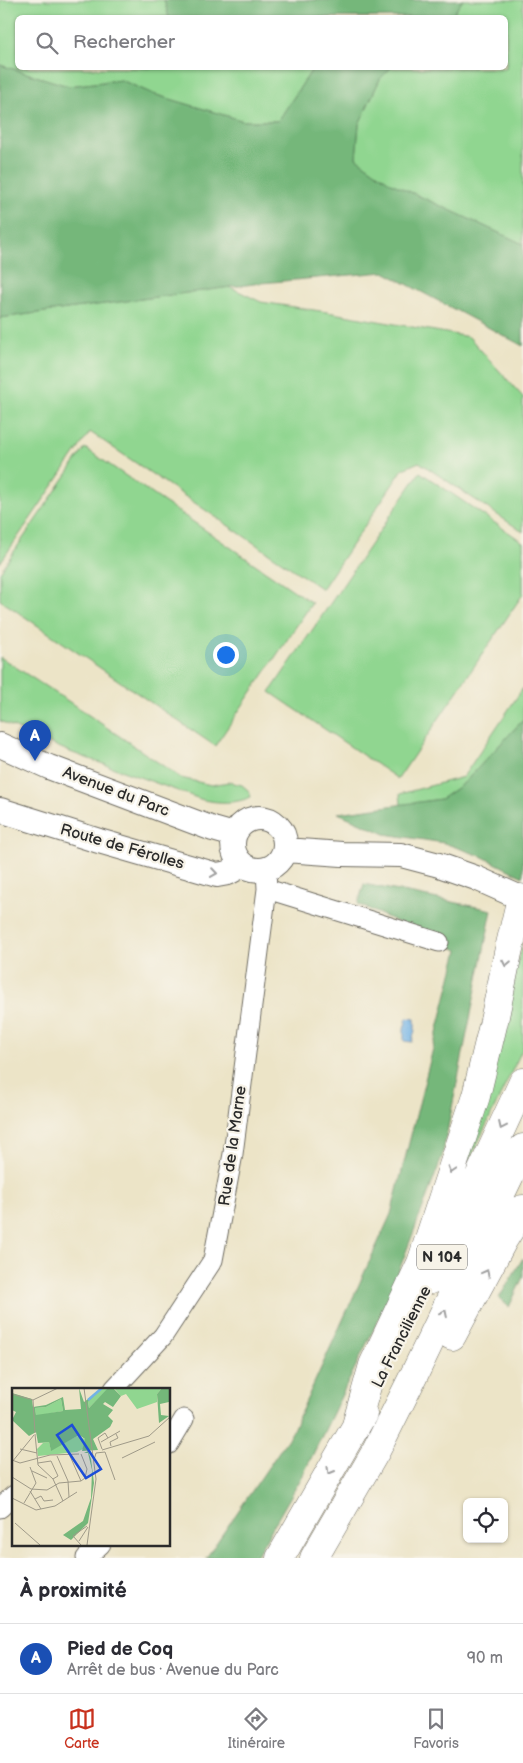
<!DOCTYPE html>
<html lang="fr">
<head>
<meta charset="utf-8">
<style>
	:root { --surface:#fff; --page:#f7f7f7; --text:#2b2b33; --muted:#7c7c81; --line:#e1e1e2; --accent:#c8321e }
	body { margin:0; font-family:"Balsamiq Sans",sans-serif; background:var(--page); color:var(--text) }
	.controls { position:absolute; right:15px; bottom:15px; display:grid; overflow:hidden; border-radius:8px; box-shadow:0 1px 4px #0004 }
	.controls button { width:45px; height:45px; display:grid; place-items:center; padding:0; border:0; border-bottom:1px solid var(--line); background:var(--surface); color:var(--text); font:25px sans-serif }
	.you { position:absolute; left:225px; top:654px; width:18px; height:18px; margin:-12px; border:4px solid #fff; border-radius:50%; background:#1a73e8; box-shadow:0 0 0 8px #1a73e833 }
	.badge { display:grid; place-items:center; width:32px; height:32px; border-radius:50%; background:var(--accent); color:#fff; font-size:16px; font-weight:700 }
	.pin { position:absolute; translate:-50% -41px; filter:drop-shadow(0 1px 2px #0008) }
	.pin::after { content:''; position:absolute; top:26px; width:18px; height:15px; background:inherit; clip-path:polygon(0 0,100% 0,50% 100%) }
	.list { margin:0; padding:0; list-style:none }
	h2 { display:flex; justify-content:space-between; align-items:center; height:65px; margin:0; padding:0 20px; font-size:21px }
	h2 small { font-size:16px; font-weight:400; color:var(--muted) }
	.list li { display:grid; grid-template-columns:32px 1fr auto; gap:15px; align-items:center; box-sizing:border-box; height:70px; padding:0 20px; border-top:1px solid var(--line) }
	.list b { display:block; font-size:19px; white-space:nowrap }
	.list p { margin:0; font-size:16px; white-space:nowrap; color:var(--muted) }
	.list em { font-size:16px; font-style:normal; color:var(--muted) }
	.icon { flex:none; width:28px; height:28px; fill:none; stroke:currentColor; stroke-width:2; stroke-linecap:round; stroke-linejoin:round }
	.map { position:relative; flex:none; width:523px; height:1558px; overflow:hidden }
	.search { position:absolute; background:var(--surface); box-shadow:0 1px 4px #0004; left:15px; right:15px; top:15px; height:55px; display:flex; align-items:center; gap:12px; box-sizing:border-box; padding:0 18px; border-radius:8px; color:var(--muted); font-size:19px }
	.sheet { height:135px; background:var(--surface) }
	nav { display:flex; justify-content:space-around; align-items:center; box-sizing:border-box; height:70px; border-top:1px solid var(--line); background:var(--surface); font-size:14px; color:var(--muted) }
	nav a { display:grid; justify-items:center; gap:2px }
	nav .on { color:var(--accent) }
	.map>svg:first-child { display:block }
</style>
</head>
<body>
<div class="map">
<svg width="523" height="1558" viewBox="0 0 523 1558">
	<rect width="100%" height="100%" fill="#f7f3e8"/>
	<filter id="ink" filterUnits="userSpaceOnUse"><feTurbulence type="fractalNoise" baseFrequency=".02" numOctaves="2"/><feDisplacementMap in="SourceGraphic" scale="10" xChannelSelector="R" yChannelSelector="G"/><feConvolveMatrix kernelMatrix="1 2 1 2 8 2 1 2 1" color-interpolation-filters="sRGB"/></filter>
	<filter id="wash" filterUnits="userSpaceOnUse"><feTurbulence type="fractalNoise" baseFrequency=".0096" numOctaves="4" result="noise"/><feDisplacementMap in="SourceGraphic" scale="20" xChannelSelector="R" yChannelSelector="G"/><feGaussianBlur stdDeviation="1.12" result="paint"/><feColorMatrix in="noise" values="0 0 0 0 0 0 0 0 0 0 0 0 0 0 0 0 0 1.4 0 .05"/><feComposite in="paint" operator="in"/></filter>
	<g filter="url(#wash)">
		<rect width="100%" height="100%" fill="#ece4c7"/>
		<!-- green -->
		<path fill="#90d690" stroke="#5e805e" d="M 0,0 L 164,0 L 169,17 L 18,18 L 18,68 L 313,68 L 278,121 L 244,121 L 153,94 L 121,80 L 68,86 L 0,65 Z
			M 463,0 L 523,0 L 523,244 L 391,183 L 356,158 L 359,124 L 380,79 L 391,68 L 506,68 L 506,18 L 451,17 Z
			M 230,287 L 261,302 L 327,312 L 469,337 L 523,397 L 523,532 L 419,462 L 403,469 L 322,589 L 90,432 L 0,563 L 0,318 Z
			M 85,448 L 312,603 L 215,746 L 0,600 L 0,572 Z
			M 420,472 L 523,542 L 523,594 L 398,779 L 270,692 Z
			M 0,657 L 68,701 L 181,778 L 211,785 L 229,782 L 242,785 L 249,791 L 251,797 C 235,804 220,803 203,800 L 70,752 L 0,721 Z
			M 523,688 L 523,720 L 464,783 L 441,799 L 401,805 L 400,794 L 463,777 Z
			M 523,943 L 523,1048 L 451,1199 Z"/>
		<!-- forest -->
		<path fill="#74b77a" stroke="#507152" d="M 164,0 L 463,0 L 451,17 L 169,18 Z
			M 0,65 L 68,86 L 121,80 L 153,94 L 244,121 L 278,121 L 313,68 L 391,68 L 380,79 L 359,124 L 356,158 L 391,183 L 523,244 L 523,346 L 384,272 L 261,283 L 0,318 Z
			M 523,720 L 523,877 L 481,856 L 444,843 L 385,834 L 338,813 L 441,799 L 464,783 Z
			M 364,884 L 492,910 L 442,1157 L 387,1302 L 303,1475 L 255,1558 L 206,1558 L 291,1434 L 391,1214 L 458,950 L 358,904 Z
			M 523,1258 L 523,1277 L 509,1307 L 499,1298 Z"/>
		<!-- water -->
		<path fill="#72b3e6" stroke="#4e6f88" d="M 407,1018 L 415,1019 L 415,1030 L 412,1042 L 404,1041 L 404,1029 Z"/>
	</g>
	<g filter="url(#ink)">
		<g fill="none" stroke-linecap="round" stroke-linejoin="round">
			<defs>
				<path id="minor" d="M 267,889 L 439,942
					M 114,1389 L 163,1336 L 213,1260 L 233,1154 L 267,889 L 266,870
					M 169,1444 L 184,1419
					M 0,1508 L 14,1495
					M 86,1558 L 101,1544"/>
				<path id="tertiary" d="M 0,745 L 49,767 L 213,829 L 234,835
					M 0,810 L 99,841 L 217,875 L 228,873 L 243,865
					M233 844a26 26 0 1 1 52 0a26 26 0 1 1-52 0Z
					M 285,850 L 342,854 L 401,855 L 439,865 L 476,878 L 523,899"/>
				<path id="trunk" d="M 431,1280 L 523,1082
					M 452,1336 L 504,1239 L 523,1209
					M 355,1429 L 373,1365 L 421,1263 L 476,1096 L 494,1021 L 508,953 L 521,898
					M 280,1558 L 363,1414
					M 314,1558 L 376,1451 L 413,1377 L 523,1148"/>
			</defs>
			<!-- minor casing -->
			<use href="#minor" stroke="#6f6c62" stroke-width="21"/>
			<!-- tertiary casing -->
			<use href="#tertiary" stroke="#6f6c62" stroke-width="26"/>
			<!-- trunk casing -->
			<use href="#trunk" stroke="#6f6c62" stroke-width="29"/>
			<!-- minor -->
			<use href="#minor" stroke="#fff" stroke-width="19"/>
			<!-- tertiary -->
			<use href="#tertiary" stroke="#fff" stroke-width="24"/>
			<!-- trunk -->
			<use href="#trunk" stroke="#fff" stroke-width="28"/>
		</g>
		<!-- one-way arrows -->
		<defs><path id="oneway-chevron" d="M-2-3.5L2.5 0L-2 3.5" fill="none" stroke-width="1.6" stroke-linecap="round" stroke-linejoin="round" transform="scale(1.25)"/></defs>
		<g stroke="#a0a0a0">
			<use href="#oneway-chevron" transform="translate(214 873) rotate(8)"/>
			<use href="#oneway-chevron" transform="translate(506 963) rotate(101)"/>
			<use href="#oneway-chevron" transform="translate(502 1126) rotate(115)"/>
			<use href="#oneway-chevron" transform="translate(452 1170) rotate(108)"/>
			<use href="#oneway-chevron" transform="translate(486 1273) rotate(-62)"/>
			<use href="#oneway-chevron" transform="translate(444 1313) rotate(-64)"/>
			<use href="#oneway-chevron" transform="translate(330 1471) rotate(120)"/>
		</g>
	</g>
	<g text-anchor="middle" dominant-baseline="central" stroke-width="4.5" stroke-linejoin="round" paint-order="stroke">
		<!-- shield labels -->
		<rect fill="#f7f3e8" stroke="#686764" stroke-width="1" x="417" y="1244.5" width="50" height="25" rx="4"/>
		<g font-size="15" font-weight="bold" fill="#2b2b2b">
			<text x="442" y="1257">N 104</text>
		</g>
		<!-- street labels -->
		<g font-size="16" fill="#2b2b2b" stroke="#f7f3e8">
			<text transform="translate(116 792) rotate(21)">Avenue du Parc</text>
			<text transform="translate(122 847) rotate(16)">Route de Férolles</text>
			<text transform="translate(233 1146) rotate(-82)">Rue de la Marne</text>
			<text transform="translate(402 1337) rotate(-63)">La Francilienne</text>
		</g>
	</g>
	<!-- overview -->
	<g transform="translate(12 1388)">
		<rect width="158" height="158" fill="#ece4c7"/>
		<path d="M 91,0 L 96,1 L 77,20 L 76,14 ZM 102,0 L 150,0 L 145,6 L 145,14 L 125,21 L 114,6 L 109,8 ZM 49,11 L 51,23 L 24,28 L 23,20 L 34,19 ZM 65,48 L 73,51 L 73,60 L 71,62 L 72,52 L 71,61 L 65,64 L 26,68 L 25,61 L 31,55 L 26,55 L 37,54 L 39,62 Z" fill="#90d690"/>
		<path d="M 67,0 L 72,14 L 91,0 L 76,14 L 77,20 L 96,0 L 101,0 L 109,8 L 101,19 L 93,14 L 91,16 L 101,22 L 96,28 L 101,33 L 98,39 L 81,51 L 86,62 L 70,63 L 73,51 L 67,47 L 39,63 L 37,54 L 26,55 L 24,44 L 17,48 L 0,32 L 4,24 L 0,22 L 0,5 L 20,11 L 21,19 L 34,17 L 51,9 L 53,22 L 69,21 ZM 49,11 L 51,23 L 24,27 L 23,20 L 34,19 ZM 150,0 L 157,0 L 157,14 L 148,16 L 149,27 L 157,28 L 147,35 L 145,6 ZM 76,63 L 79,71 L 82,95 L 76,135 L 59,152 L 51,147 L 71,133 L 79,110 L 80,82 L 76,65 L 72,65 Z" fill="#74b77a" fill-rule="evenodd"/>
		<path fill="none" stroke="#72b3e6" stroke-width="2.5" d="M 76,12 L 90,0"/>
		<path fill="none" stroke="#9f9a89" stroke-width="1" d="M 72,0 L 84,91 L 75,157M 0,6 L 21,12M 21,12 L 23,45M 21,12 L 46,0M 23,46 L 26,77 L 41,91 L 51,113M 89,54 L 108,43M 99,58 L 98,54 L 106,50 L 104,46M 8,61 L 25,65M 90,61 L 86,50 L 93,45 L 96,50M 90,62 L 137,48 L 158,29M 93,64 L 103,92M 45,68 L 56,93 L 57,109M 58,68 L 69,93M 110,70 L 143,54M 0,72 L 8,75 L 38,67 L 67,66M 82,72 L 84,65 L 93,64M 0,74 L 22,47M 26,75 L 39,73 L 46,88 L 41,91M 20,83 L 35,90M 0,89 L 19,101 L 35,102 L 47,95 L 69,93 L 73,90 L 75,81 L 69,66M 18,103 L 29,121M 0,110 L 24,122 L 43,118 L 65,104M 23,111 L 29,108 L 32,113 L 41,112M 12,115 L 24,95 L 18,79M 3,135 L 28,157M 67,153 L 76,139M 69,157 L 61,148 L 75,138"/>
		<path fill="#1d4ed8" fill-opacity="0.15" stroke="#1d4ed8" stroke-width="2.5" d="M 60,37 L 89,81 L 74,90 L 45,47 Z"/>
		<rect width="158" height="158" fill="none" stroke="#2b2b2b" stroke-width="2.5"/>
	</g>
</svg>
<div class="controls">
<button><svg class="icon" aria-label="locate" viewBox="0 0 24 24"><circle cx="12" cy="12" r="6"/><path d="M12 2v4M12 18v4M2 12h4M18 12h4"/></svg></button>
</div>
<div class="you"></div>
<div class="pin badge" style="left:35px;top:761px;background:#1a4fb4">A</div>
<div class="search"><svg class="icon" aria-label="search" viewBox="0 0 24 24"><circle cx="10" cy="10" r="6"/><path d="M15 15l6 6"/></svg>Rechercher</div>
</div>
<section class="sheet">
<h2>À proximité<small></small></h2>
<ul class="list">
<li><span class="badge" style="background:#1a4fb4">A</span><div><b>Pied de Coq</b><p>Arrêt de bus · Avenue du Parc</p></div><em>90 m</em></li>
</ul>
</section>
<nav>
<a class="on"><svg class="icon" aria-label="map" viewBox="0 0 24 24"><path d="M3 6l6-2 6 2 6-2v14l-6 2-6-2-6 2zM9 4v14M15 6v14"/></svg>Carte</a>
<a><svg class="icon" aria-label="directions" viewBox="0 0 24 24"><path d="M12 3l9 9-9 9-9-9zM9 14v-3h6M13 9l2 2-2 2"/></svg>Itinéraire</a>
<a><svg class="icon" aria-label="saved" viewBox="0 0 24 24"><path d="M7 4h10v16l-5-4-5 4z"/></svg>Favoris</a>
</nav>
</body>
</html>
